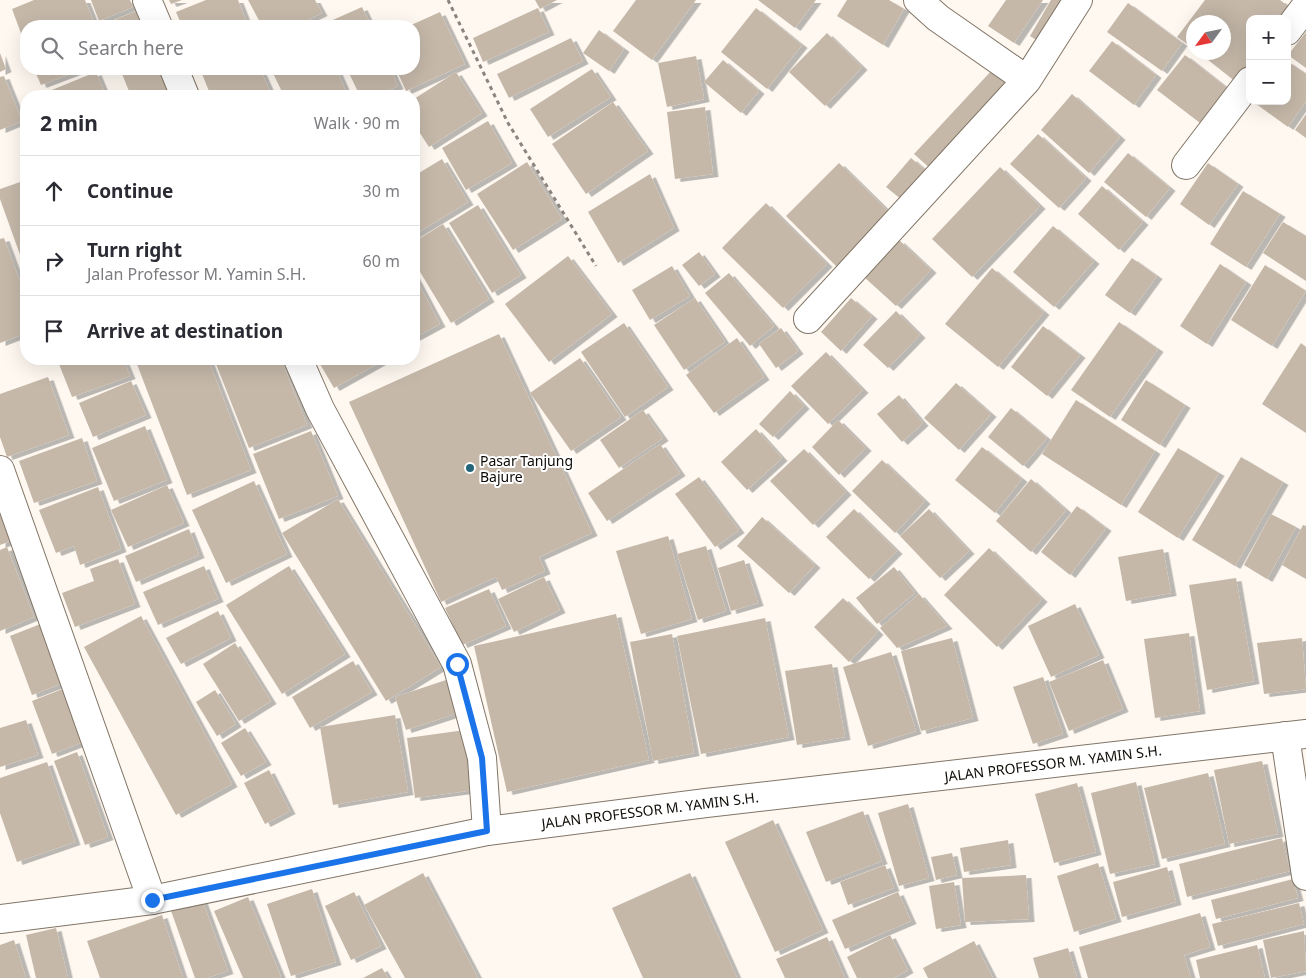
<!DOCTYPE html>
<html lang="en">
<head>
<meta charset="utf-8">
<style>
	:root { --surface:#fff; --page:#f2f2f3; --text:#2b2b33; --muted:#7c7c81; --line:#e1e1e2 }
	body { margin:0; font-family:"Noto Sans",sans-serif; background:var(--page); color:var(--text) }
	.controls { position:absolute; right:15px; top:15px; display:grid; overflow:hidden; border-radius:10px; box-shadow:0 5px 20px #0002 }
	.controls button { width:45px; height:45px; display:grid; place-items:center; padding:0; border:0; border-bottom:1px solid var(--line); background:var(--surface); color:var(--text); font:25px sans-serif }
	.compass { position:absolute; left:1186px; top:15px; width:45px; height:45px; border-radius:50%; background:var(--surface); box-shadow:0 5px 20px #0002; rotate:237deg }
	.stop { position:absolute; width:15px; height:15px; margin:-11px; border:4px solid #1a73e8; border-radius:50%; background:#fff }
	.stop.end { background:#1a73e8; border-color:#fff; box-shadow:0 1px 5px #0008 }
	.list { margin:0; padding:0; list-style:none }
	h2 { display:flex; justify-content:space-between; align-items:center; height:65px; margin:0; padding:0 20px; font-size:21px }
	h2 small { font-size:16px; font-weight:400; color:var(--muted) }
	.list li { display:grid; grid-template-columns:32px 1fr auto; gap:15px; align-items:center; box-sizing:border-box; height:70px; padding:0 20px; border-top:1px solid var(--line) }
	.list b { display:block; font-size:19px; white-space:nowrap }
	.list p { margin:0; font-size:16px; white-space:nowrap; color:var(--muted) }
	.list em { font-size:16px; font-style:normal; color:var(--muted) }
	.icon { flex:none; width:28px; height:28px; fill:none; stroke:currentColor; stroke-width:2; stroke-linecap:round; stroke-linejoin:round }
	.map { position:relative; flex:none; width:1306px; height:978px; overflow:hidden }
	.search { position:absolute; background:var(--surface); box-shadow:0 5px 20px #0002; left:20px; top:20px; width:400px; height:55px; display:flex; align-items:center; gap:12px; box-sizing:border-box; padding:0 18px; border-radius:20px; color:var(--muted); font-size:19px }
	.panel { position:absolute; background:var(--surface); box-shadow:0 5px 20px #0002; left:20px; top:90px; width:400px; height:275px; border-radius:20px }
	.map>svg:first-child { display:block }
</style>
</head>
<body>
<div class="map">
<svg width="1306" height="978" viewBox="0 0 1306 978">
	<defs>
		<filter id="shadow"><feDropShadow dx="5.5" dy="3" stdDeviation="0" flood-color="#0004"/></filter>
	</defs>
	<rect width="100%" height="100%" fill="#fef8f1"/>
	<!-- building -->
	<path fill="#c5b8a9" filter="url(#shadow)" d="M 34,0 L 85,0 L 93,20 L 75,26 L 26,26 L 26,47 L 12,9 Z
		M 91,0 L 130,0 L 133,7 L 99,21 Z
		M 169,0 L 182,0 L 171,4 Z
		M 206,0 L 238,0 L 248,26 L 182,26 L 176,12 Z
		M 248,0 L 315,0 L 322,13 L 295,26 L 262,26 Z
		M 535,0 L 557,0 L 540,9 Z
		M 636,0 L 696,0 L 652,60 L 613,31 Z
		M 758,0 L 816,0 L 795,28 Z
		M 847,0 L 889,0 L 904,9 L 883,45 L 837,16 Z
		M 1006,0 L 1043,0 L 1014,43 L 988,26 Z
		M 1051,0 L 1072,0 L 1044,45 L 1030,36 Z
		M 1205,0 L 1280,0 L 1292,9 L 1284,19 L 1250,19 L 1250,64 L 1236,82 L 1198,52 L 1224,52 L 1224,22 L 1194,22 L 1194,49 L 1177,37 Z
		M 1128,3 L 1182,43 L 1162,71 L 1107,32 Z
		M 362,7 L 371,26 L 328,26 L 326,23 Z
		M 538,8 L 549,32 L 483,62 L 473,38 Z
		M 756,8 L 802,45 L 767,89 L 721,52 Z
		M 136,11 L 143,26 L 102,26 L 102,25 Z
		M 440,12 L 465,64 L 406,91 L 396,69 L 414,69 L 414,26 L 409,26 Z
		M 599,30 L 624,49 L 609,71 L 583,53 Z
		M 1306,32 L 1306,68 L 1288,55 Z
		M 827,33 L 862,67 L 825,106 L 789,72 Z
		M 571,38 L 583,61 L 509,98 L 497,74 Z
		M 1112,41 L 1156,75 L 1134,105 L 1089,71 Z
		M 0,53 L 6,69 L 0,72 Z
		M 1185,55 L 1231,91 L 1204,126 L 1157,90 Z
		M 696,56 L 704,99 L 667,107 L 658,63 Z
		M 723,60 L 759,91 L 741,113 L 704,82 Z
		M 1287,61 L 1306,74 L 1306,101 L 1288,127 L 1252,101 L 1287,101 Z
		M 34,69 L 83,69 L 41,85 Z
		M 120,69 L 160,69 L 171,96 L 131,96 Z
		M 200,69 L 260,69 L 272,96 L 211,96 Z
		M 271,69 L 336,69 L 348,96 L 284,96 Z
		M 347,69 L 390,69 L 398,86 L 375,96 L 360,96 Z
		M 592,69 L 611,97 L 548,137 L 530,109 Z
		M 993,69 L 1012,86 L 933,171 L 914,154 Z
		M 96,72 L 106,96 L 37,96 Z
		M 456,72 L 482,113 L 429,147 L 414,124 L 414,99 Z
		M 4,76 L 22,121 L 0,130 L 0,77 Z
		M 1072,94 L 1120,137 L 1089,173 L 1041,130 Z
		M 613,102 L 648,151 L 586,194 L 552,144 Z
		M 705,107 L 713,174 L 675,179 L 667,112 Z
		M 1306,114 L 1306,138 L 1295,130 Z
		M 488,121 L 512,163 L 466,190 L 442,148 Z
		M 1038,134 L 1086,178 L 1059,208 L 1010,164 Z
		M 1128,153 L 1170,188 L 1146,217 L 1104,182 Z
		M 911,158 L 931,175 L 907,204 L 886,187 Z
		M 442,159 L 468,202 L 414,235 L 414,176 Z
		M 527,162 L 562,219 L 513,250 L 477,194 Z
		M 839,163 L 890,213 L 837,267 L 786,216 Z
		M 1208,163 L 1238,184 L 1209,225 L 1180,204 Z
		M 1000,167 L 1040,206 L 972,277 L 932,239 Z
		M 650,174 L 674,228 L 618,263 L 588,212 Z
		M 26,180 L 26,262 L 23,263 L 0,199 L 0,189 Z
		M 1102,186 L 1143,222 L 1119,250 L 1078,214 Z
		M 1243,191 L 1280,214 L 1246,267 L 1210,244 Z
		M 766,203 L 827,264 L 783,308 L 722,248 Z
		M 478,205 L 521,275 L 492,293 L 449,223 Z
		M 1283,222 L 1306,236 L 1306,281 L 1263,253 Z
		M 443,224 L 489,299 L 451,323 L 414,262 L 414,242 Z
		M 1053,226 L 1094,261 L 1054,307 L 1013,272 Z
		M 4,238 L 26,298 L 26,333 L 0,343 L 0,239 Z
		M 899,240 L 931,270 L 896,306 L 864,277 Z
		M 699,252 L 715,274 L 699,286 L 682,265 Z
		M 568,256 L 612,314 L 549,362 L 505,304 Z
		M 1132,258 L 1157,276 L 1130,313 L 1105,295 Z
		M 1220,264 L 1246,282 L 1207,344 L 1180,326 Z
		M 1265,265 L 1306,291 L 1272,346 L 1231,320 Z
		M 672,266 L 690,296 L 650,320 L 632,290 Z
		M 992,268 L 1044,312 L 998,367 L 945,324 Z
		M 729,273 L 774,326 L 750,346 L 705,293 Z
		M 414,275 L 440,324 L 414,338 Z
		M 695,298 L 725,342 L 684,370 L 654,325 Z
		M 851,298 L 872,316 L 841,351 L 821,332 Z
		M 896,311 L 920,335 L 888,368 L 863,345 Z
		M 1119,322 L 1158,349 L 1110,417 L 1071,390 Z
		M 624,323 L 668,387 L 625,417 L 581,352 Z
		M 1043,326 L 1080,355 L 1047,396 L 1011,367 Z
		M 781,328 L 798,351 L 776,368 L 759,344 Z
		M 499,334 L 592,533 L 539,557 L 545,571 L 502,590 L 496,577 L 441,602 L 349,402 Z
		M 737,338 L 764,377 L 714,413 L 686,375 Z
		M 1301,343 L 1306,347 L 1306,433 L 1262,404 Z
		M 826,352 L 863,390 L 828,424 L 791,386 Z
		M 580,358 L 621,417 L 571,451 L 530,393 Z
		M 57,359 L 123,359 L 130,376 L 72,397 Z
		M 135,359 L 208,359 L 251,470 L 187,495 Z
		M 214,359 L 281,359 L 307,425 L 249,448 Z
		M 317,359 L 386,359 L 334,388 Z
		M 48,377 L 69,435 L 7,457 L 0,437 L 0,394 Z
		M 1146,380 L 1185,405 L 1160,445 L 1121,420 Z
		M 131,381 L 146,415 L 93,437 L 79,403 Z
		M 956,383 L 991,414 L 959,450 L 924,418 Z
		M 790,391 L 804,406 L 773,437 L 759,424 Z
		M 899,395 L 923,423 L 902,442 L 877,414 Z
		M 1076,400 L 1155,451 L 1121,505 L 1042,454 Z
		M 1011,408 L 1047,438 L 1023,466 L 988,437 Z
		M 643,410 L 663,438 L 619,468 L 600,440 Z
		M 838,420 L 866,448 L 839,475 L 812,447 Z
		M 145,426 L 167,480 L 114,501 L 92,448 Z
		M 756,429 L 782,458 L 747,490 L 721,462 Z
		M 311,431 L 338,496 L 279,519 L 253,454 Z
		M 82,438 L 97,481 L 34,503 L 19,461 Z
		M 660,444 L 680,473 L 607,521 L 588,493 Z
		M 982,447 L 1022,479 L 995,513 L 955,480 Z
		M 1178,448 L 1219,473 L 1178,538 L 1138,512 Z
		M 804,449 L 846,492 L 813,525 L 770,481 Z
		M 1241,457 L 1283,482 L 1235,566 L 1192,540 Z
		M 882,460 L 925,501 L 895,533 L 852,491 Z
		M 699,477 L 739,530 L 715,547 L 675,494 Z
		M 1031,479 L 1066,510 L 1031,552 L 996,521 Z
		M 254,481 L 287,554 L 226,583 L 192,510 Z
		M 167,485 L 184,523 L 128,547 L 111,510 Z
		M 98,487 L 121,549 L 80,565 L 74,546 L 56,553 L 39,510 Z
		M 0,499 L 16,539 L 0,545 Z
		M 338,499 L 441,667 L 386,701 L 282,533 Z
		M 1077,506 L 1106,528 L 1070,575 L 1041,552 Z
		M 854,509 L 897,551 L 869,579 L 826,537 Z
		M 929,509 L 969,551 L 940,578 L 900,536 Z
		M 1271,514 L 1296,527 L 1267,579 L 1244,565 Z
		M 762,517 L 815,565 L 789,593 L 737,546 Z
		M 1303,525 L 1306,526 L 1306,579 L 1282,565 Z
		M 189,529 L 199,555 L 136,582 L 125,556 Z
		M 668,536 L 692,619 L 641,634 L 616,551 Z
		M 706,546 L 726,611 L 698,620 L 677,554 Z
		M 7,547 L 34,617 L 0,631 L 0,550 Z
		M 989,548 L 1042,599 L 997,647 L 944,595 Z
		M 1163,549 L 1171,593 L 1126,601 L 1118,557 Z
		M 118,559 L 135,604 L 75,627 L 62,593 L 94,581 L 90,569 Z
		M 744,560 L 758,603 L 731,611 L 718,568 Z
		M 204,566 L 218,599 L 158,625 L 143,592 Z
		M 289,566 L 345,654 L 282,694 L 226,605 Z
		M 894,567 L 915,593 L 877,624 L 856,598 Z
		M 544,577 L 560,610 L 514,632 L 498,599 Z
		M 1236,578 L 1254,681 L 1207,690 L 1189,585 Z
		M 489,589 L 506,626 L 462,645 L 445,608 Z
		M 919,594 L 947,626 L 897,648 L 880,628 Z
		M 843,598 L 878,632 L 849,662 L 814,627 Z
		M 1075,604 L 1099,655 L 1051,677 L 1028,626 Z
		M 218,611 L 231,638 L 181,664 L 166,638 Z
		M 616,614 L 649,760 L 507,792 L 474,646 Z
		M 141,616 L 232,784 L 176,815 L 84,647 Z
		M 765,618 L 789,737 L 701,754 L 677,636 Z
		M 48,621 L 71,680 L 32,695 L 10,636 Z
		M 1189,633 L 1200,711 L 1155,718 L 1144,639 Z
		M 672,634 L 694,753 L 653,761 L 630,642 Z
		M 952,638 L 973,718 L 921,731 L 901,651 Z
		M 1302,638 L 1306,689 L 1264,694 L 1257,643 Z
		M 235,643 L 271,701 L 239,721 L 203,664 Z
		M 891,652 L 916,731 L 868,746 L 843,667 Z
		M 1103,660 L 1123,709 L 1069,731 L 1049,682 Z
		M 353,661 L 372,692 L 310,728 L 292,697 Z
		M 832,664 L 845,737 L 797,745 L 785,671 Z
		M 1043,677 L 1063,734 L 1033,744 L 1013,687 Z
		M 446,680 L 458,713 L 406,730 L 395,697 Z
		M 70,686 L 91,739 L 52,754 L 32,701 Z
		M 215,690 L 236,724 L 217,736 L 196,702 Z
		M 395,715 L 408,792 L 333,805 L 320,727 Z
		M 26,720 L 38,755 L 0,767 L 0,728 Z
		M 245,728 L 266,762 L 241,776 L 221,743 Z
		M 465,730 L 474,790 L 415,798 L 407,738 Z
		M 77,752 L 108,837 L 85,845 L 54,761 Z
		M 1262,761 L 1278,834 L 1229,844 L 1214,770 Z
		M 47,762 L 75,842 L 17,862 L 0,813 L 0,778 Z
		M 269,770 L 290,811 L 265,824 L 244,783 Z
		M 1208,773 L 1225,844 L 1162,859 L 1144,788 Z
		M 1136,782 L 1155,864 L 1110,874 L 1091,793 Z
		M 1077,783 L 1096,852 L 1054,863 L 1035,794 Z
		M 908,804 L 929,878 L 899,886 L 878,813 Z
		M 863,811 L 882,861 L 826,882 L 806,832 Z
		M 773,820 L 823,930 L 775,952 L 725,842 Z
		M 1282,838 L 1290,871 L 1187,897 L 1179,864 Z
		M 1008,840 L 1011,865 L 964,872 L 960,848 Z
		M 952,853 L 957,875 L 936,880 L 931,857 Z
		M 1098,863 L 1116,919 L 1074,932 L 1057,876 Z
		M 885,865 L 894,888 L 848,905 L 840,882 Z
		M 1167,867 L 1176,902 L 1122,917 L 1113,882 Z
		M 423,873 L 478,978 L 405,978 L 364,905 Z
		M 690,873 L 737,978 L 643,978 L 612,908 Z
		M 1026,875 L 1029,919 L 965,922 L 962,878 Z
		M 1293,879 L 1298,898 L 1216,919 L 1211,900 Z
		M 954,882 L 961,925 L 936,929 L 929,886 Z
		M 312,889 L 336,962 L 291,976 L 267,904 Z
		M 354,892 L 381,946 L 351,960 L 325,906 Z
		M 898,892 L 911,921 L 845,949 L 832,920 Z
		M 201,897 L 228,971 L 207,978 L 195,978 L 170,908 Z
		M 248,897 L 281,977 L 279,978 L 243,978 L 214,911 Z
		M 1299,903 L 1304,924 L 1218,946 L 1212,924 Z
		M 1200,913 L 1210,947 L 1184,955 L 1191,978 L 1088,978 L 1079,947 Z
		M 162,915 L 183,978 L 100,978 L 87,941 Z
		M 56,928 L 68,978 L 36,978 L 26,935 Z
		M 1304,931 L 1306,971 L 1271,978 L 1263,940 Z
		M 890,935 L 908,970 L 894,978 L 857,978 L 847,957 Z
		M 827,937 L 845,978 L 785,978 L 776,959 Z
		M 14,940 L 26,978 L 0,978 L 0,945 Z
		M 974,941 L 993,978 L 928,978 L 923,968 Z
		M 1257,945 L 1265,978 L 1200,978 L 1196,960 Z
		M 1068,948 L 1077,978 L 1039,978 L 1033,958 Z
		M 382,968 L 388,978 L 363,978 Z"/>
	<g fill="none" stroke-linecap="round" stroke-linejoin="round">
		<defs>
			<path id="minor" d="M 147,0 L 158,26
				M 918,0 L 938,18 L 1027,80
				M 1287,31 L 1306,6
				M 174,69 L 185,96
				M 1186,165 L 1250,81
				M 808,319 L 1027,80 L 1078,0
				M 298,359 L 320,409 L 457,664 L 482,758 L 487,831
				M 0,470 L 152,900
				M 1285,736 L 1306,876"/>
			<path id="tertiary" d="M 0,919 L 152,900 L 487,831 L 706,803 L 1306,734"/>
		</defs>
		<!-- minor casing -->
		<use href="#minor" stroke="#817566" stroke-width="30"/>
		<!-- tertiary casing -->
		<use href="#tertiary" stroke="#817566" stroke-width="30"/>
		<!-- path -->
		<path stroke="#89847e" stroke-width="3" stroke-dasharray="4 4" stroke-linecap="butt" d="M 448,0 L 508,123 L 596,266"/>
		<!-- minor -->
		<use href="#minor" stroke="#fff" stroke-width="28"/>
		<!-- tertiary -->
		<use href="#tertiary" stroke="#fff" stroke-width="28"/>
	</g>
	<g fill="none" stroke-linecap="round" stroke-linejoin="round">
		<!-- route -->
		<path stroke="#1a73e8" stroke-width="6" d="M 152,900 L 487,831 L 482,758 L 457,664"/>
	</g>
	<!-- markers -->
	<circle fill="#236579" stroke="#fff" stroke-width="2" cx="470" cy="468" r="5"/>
	<g text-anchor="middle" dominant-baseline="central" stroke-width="4" stroke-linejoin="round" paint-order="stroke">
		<!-- poi labels -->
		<g font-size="14" fill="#0f0b06" stroke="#fff" text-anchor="start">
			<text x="480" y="460">Pasar Tanjung<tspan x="480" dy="16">Bajure</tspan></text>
		</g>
		<!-- street labels -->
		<g font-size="14" fill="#0f0b06" stroke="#fff">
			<text transform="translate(1053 763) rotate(-7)">JALAN PROFESSOR M. YAMIN S.H.</text>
			<text transform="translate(650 810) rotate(-7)">JALAN PROFESSOR M. YAMIN S.H.</text>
		</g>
	</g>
</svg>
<div class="controls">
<button>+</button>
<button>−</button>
</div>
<svg class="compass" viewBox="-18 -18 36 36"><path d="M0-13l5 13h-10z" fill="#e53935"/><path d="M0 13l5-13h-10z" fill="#7c7c81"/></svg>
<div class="stop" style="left:457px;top:664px"></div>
<div class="stop end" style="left:152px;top:900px"></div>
<div class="search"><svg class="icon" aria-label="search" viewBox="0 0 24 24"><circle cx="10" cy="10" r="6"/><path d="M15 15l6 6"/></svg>Search here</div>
<section class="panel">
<h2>2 min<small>Walk · 90 m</small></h2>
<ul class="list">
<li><svg class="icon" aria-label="ahead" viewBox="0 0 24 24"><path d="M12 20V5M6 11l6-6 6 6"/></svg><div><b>Continue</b></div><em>30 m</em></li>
<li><svg class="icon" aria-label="right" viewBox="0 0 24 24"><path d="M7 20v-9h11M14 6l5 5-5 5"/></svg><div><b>Turn right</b><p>Jalan Professor M. Yamin S.H.</p></div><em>60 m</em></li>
<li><svg class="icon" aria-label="arrive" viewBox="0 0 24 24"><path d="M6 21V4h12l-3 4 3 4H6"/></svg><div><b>Arrive at destination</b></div></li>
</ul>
</section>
</div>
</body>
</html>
